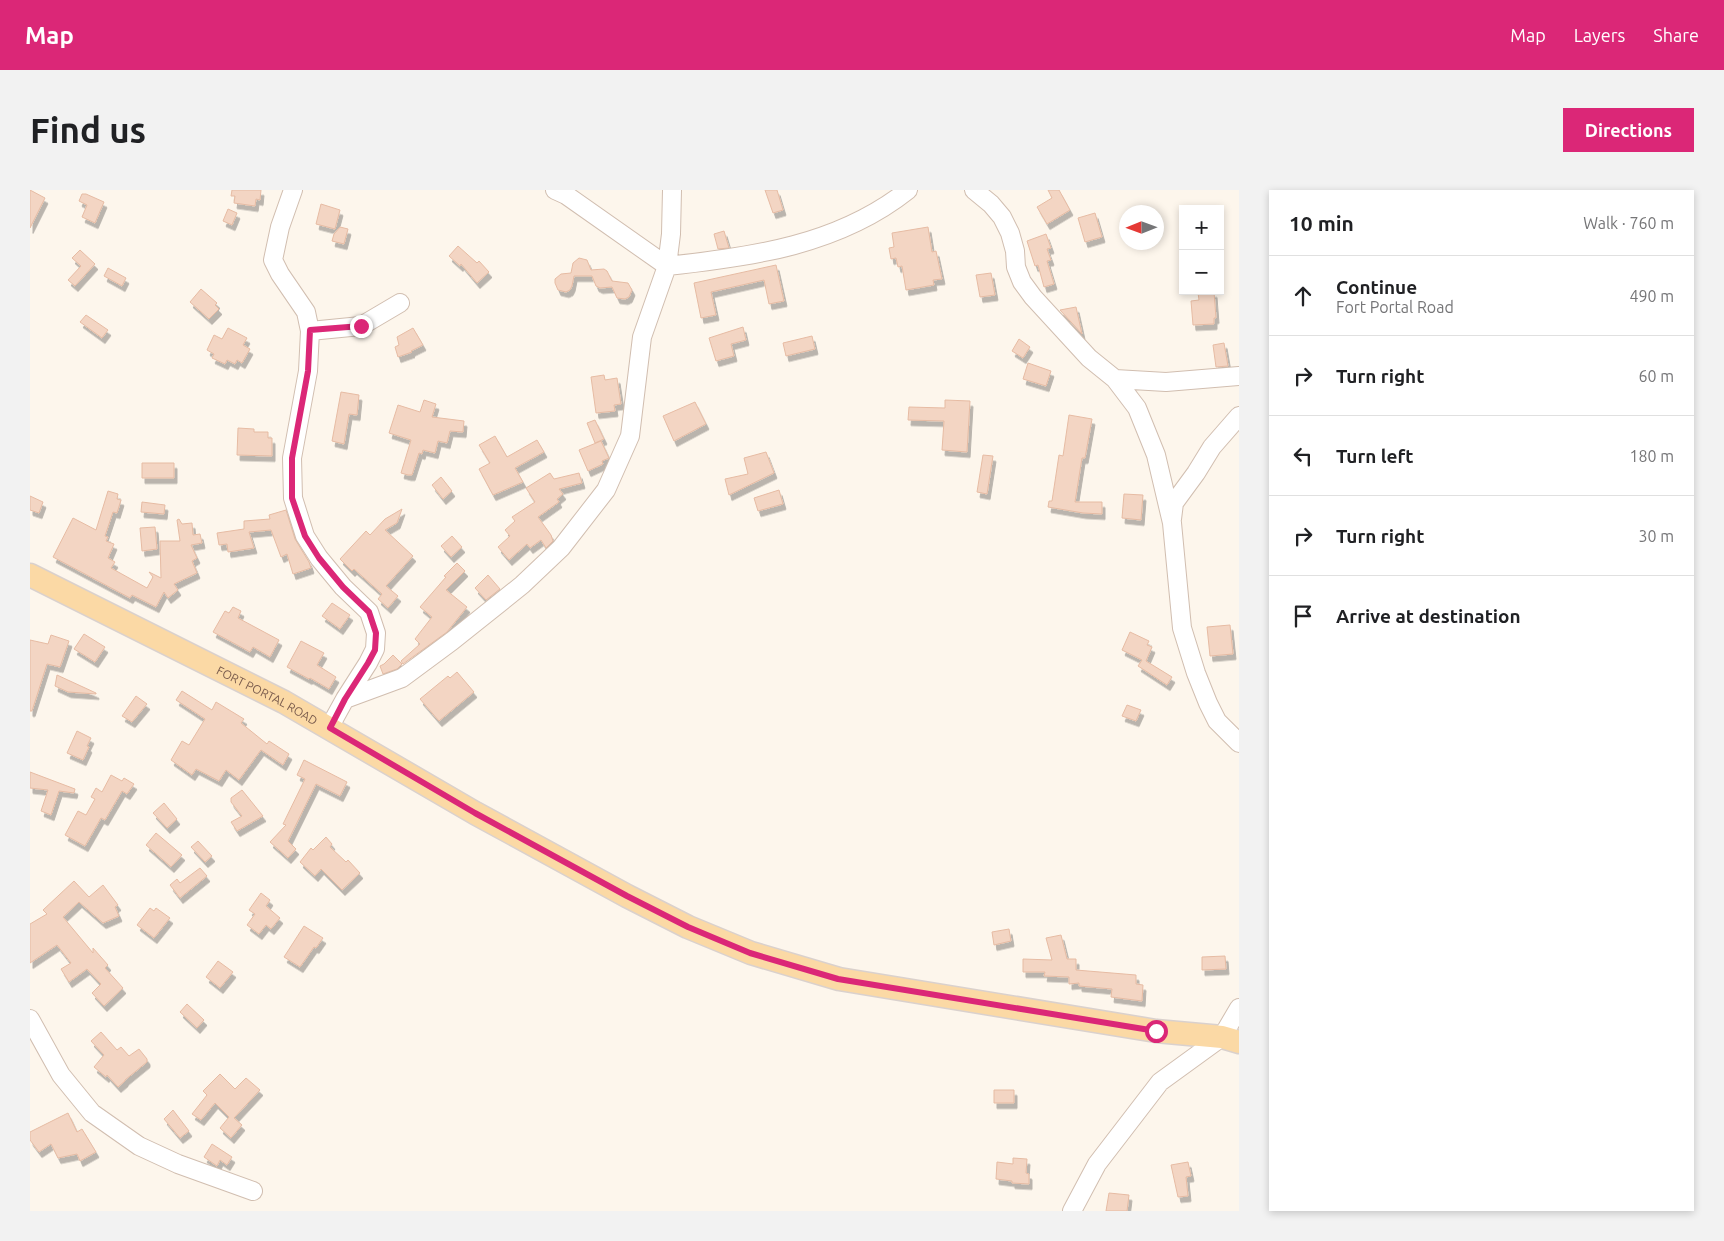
<!DOCTYPE html>
<html lang="en">
<head>
<meta charset="utf-8">
<style>
	:root { --surface:#fff; --page:#f2f2f2; --text:#202124; --muted:#757577; --line:#e0e0e0; --accent:#db2777 }
	body { margin:0; font-family:Ubuntu,sans-serif; background:var(--page); color:var(--text) }
	.controls { position:absolute; right:15px; top:15px; display:grid; overflow:hidden; border-radius:0px; box-shadow:0 2px 8px #0003 }
	.controls button { width:45px; height:45px; display:grid; place-items:center; padding:0; border:0; border-bottom:1px solid var(--line); background:var(--surface); color:var(--text); font:25px sans-serif }
	.compass { position:absolute; left:1089px; top:15px; width:45px; height:45px; border-radius:50%; background:var(--surface); box-shadow:0 2px 8px #0003; rotate:269deg }
	.stop { position:absolute; width:15px; height:15px; margin:-11px; border:4px solid #db2777; border-radius:50%; background:#fff }
	.stop.end { background:#db2777; border-color:#fff; box-shadow:0 1px 5px #0008 }
	.list { margin:0; padding:0; list-style:none }
	h2 { display:flex; justify-content:space-between; align-items:center; height:65px; margin:0; padding:0 20px; font-size:21px }
	h2 small { font-size:16px; font-weight:400; color:var(--muted) }
	.list li { display:grid; grid-template-columns:32px 1fr auto; gap:15px; align-items:center; box-sizing:border-box; height:80px; padding:0 20px; border-top:1px solid var(--line) }
	.list b { display:block; font-size:19px; white-space:nowrap }
	.list p { margin:0; font-size:16px; white-space:nowrap; color:var(--muted) }
	.list em { font-size:16px; font-style:normal; color:var(--muted) }
	.icon { flex:none; width:28px; height:28px; fill:none; stroke:currentColor; stroke-width:2; stroke-linecap:round; stroke-linejoin:round }
	.map { position:relative; flex:none; width:1209px; height:1021px; overflow:hidden; border-radius:0px }
	header { display:flex; align-items:center; gap:30px; box-sizing:border-box; height:70px; padding:0 25px; background:var(--accent); color:#fff }
	header strong { font-size:24px }
	nav { display:flex; gap:28px; margin-inline-start:auto; font-size:18px }
	.intro { display:flex; align-items:center; justify-content:space-between; box-sizing:border-box; height:120px; padding:0 30px }
	h1 { margin:0; font-size:35px }
	.button { padding:12px 22px; border-radius:0px; background:var(--accent); color:#fff; font-size:18px; font-weight:700 }
	main { display:flex; gap:30px; padding:0 30px }
	aside { flex:1; background:var(--surface); border-radius:0px; box-shadow:0 2px 8px #0003 }
	.map>svg:first-child { display:block }
</style>
</head>
<body>
<header>
<strong>Map</strong>
<nav><a>Map</a><a>Layers</a><a>Share</a></nav>
</header>
<div class="intro"><h1>Find us</h1><a class="button">Directions</a></div>
<main>
<div class="map">
<svg width="1209" height="1021" viewBox="0 0 1209 1021">
	<defs>
		<filter id="shadow"><feDropShadow dx="3" dy="5.5" stdDeviation="0" flood-color="#0004"/></filter>
	</defs>
	<rect width="100%" height="100%" fill="#fdf6ec"/>
	<!-- building -->
	<path fill="#f3d5c3" stroke="#e6bba3" filter="url(#shadow)" d="M 0,0 L 15,8 L 0,38 Z
		M 202,0 L 231,0 L 230,10 L 226,9 L 225,16 L 204,13 L 205,6 L 201,6 Z
		M 735,0 L 747,0 L 753,20 L 743,23 Z
		M 1018,0 L 1029,0 L 1040,20 L 1017,34 L 1007,17 L 1022,8 Z
		M 52,4 L 56,4 L 74,12 L 65,33 L 52,27 L 57,15 L 49,11 Z
		M 291,14 L 310,20 L 305,39 L 286,34 Z
		M 198,19 L 207,23 L 202,35 L 193,31 Z
		M 1065,23 L 1072,47 L 1055,52 L 1048,28 Z
		M 310,37 L 318,39 L 314,54 L 302,51 L 304,44 Z
		M 898,37 L 902,62 L 906,61 L 912,89 L 903,90 L 904,95 L 876,100 L 872,76 L 868,77 L 866,68 L 861,69 L 859,58 L 864,57 L 862,43 Z
		M 694,41 L 699,58 L 688,59 L 684,44 Z
		M 1016,44 L 1021,58 L 1017,59 L 1021,70 L 1017,71 L 1024,94 L 1014,97 L 1008,75 L 1005,76 L 997,51 Z
		M 428,56 L 447,73 L 449,71 L 459,82 L 447,93 L 431,74 L 430,76 L 419,66 Z
		M 50,60 L 65,74 L 45,96 L 38,90 L 51,76 L 42,68 Z
		M 549,68 L 557,70 L 561,80 L 574,79 L 577,81 L 582,91 L 598,93 L 602,100 L 599,107 L 595,109 L 587,108 L 582,97 L 570,98 L 566,96 L 562,86 L 544,86 L 542,96 L 540,100 L 536,102 L 528,100 L 525,93 L 525,89 L 531,84 L 541,83 L 543,73 Z
		M 746,75 L 754,111 L 739,114 L 734,90 L 681,102 L 686,125 L 671,128 L 664,93 Z
		M 78,78 L 96,88 L 92,96 L 74,86 Z
		M 961,83 L 965,105 L 950,107 L 946,85 Z
		M 171,99 L 187,113 L 185,115 L 189,119 L 179,129 L 160,112 Z
		M 1184,102 L 1186,128 L 1184,128 L 1184,134 L 1163,135 L 1161,111 L 1169,110 L 1168,103 Z
		M 1046,117 L 1052,144 L 1030,120 Z
		M 56,125 L 78,140 L 72,148 L 50,132 Z
		M 713,137 L 716,150 L 701,154 L 704,166 L 686,171 L 679,148 Z
		M 198,138 L 217,148 L 213,155 L 220,159 L 212,173 L 207,170 L 205,174 L 197,170 L 195,174 L 182,168 L 184,164 L 177,160 L 184,145 L 192,149 Z
		M 383,138 L 393,155 L 381,161 L 382,162 L 368,167 L 365,157 L 369,155 L 367,147 Z
		M 782,146 L 785,159 L 756,166 L 753,153 Z
		M 989,149 L 1000,157 L 993,168 L 982,161 Z
		M 1194,153 L 1198,176 L 1186,177 L 1183,155 Z
		M 998,173 L 1021,181 L 1016,196 L 993,189 Z
		M 574,185 L 575,190 L 587,188 L 591,214 L 584,215 L 585,221 L 566,223 L 561,187 Z
		M 311,202 L 329,205 L 327,225 L 319,224 L 314,254 L 302,251 Z
		M 394,210 L 406,214 L 402,227 L 434,231 L 433,242 L 420,241 L 417,253 L 408,251 L 405,263 L 393,260 L 392,264 L 389,263 L 382,285 L 378,285 L 371,283 L 381,250 L 359,243 L 368,215 L 390,222 Z
		M 915,210 L 940,211 L 937,262 L 912,260 L 914,231 L 878,230 L 879,217 L 915,218 Z
		M 665,212 L 676,234 L 644,251 L 633,226 Z
		M 1039,225 L 1062,229 L 1055,268 L 1052,268 L 1045,312 L 1072,312 L 1072,324 L 1053,323 L 1018,317 L 1019,311 L 1022,311 L 1029,265 L 1033,266 Z
		M 565,230 L 574,249 L 565,253 L 557,233 Z
		M 208,238 L 224,239 L 224,242 L 238,242 L 238,248 L 242,248 L 242,266 L 207,265 Z
		M 465,246 L 477,267 L 507,250 L 514,262 L 485,278 L 493,292 L 463,305 L 449,279 L 460,273 L 449,255 Z
		M 571,251 L 579,268 L 572,271 L 573,274 L 558,281 L 549,260 Z
		M 736,262 L 744,283 L 699,305 L 695,289 L 718,284 L 714,268 Z
		M 953,265 L 963,266 L 957,304 L 947,302 Z
		M 112,273 L 144,273 L 144,288 L 112,288 Z
		M 520,283 L 524,289 L 549,283 L 552,293 L 529,299 L 533,304 L 527,309 L 529,312 L 508,327 L 521,345 L 523,351 L 516,358 L 511,350 L 500,358 L 497,354 L 479,370 L 468,357 L 480,346 L 475,340 L 485,331 L 482,327 L 505,312 L 496,298 Z
		M 411,287 L 422,301 L 413,309 L 402,295 Z
		M 749,300 L 753,314 L 728,321 L 724,308 Z
		M 78,301 L 88,304 L 87,309 L 91,310 L 87,323 L 83,322 L 75,346 L 78,347 L 76,351 L 84,354 L 78,368 L 85,372 L 81,378 L 117,398 L 123,387 L 119,382 L 131,388 L 130,351 L 150,351 L 147,330 L 149,329 L 152,334 L 162,333 L 163,345 L 170,344 L 172,353 L 161,355 L 167,368 L 162,371 L 167,383 L 144,394 L 148,400 L 138,408 L 134,402 L 126,417 L 102,405 L 100,408 L 23,367 L 43,328 L 66,340 Z
		M 1094,304 L 1113,305 L 1111,330 L 1092,328 Z
		M 0,306 L 13,312 L 9,323 L 0,320 Z
		M 112,312 L 135,315 L 134,324 L 111,322 Z
		M 372,319 L 367,333 L 355,340 L 383,366 L 356,396 L 368,406 L 358,418 L 348,409 L 352,404 L 324,379 L 322,381 L 310,369 L 336,341 L 340,345 L 355,329 Z
		M 256,320 L 265,349 L 279,372 L 281,378 L 263,384 L 257,364 L 251,367 L 241,340 L 219,342 L 224,358 L 198,362 L 197,354 L 189,355 L 187,343 L 214,339 L 214,331 L 240,329 L 239,325 Z
		M 125,337 L 127,359 L 112,361 L 110,338 Z
		M 422,346 L 432,357 L 421,367 L 411,356 Z
		M 427,373 L 435,381 L 416,400 L 437,417 L 417,442 L 373,474 L 371,471 L 390,454 L 385,449 L 402,427 L 390,417 L 416,387 L 414,386 Z
		M 458,385 L 470,399 L 456,410 L 445,398 Z
		M 302,413 L 320,425 L 310,439 L 292,426 Z
		M 203,417 L 211,421 L 208,428 L 249,450 L 240,467 L 223,457 L 220,462 L 183,442 L 195,421 L 199,423 Z
		M 1200,435 L 1203,464 L 1180,466 L 1177,437 Z
		M 1100,442 L 1119,451 L 1117,455 L 1122,457 L 1116,471 L 1142,487 L 1137,495 L 1108,476 L 1112,470 L 1092,460 Z
		M 54,444 L 75,457 L 65,472 L 44,459 Z
		M 21,445 L 39,451 L 30,477 L 17,474 L 2,521 L 0,521 L 0,450 L 18,454 Z
		M 271,451 L 294,463 L 287,475 L 306,487 L 299,499 L 280,488 L 279,489 L 257,477 Z
		M 363,465 L 372,474 L 367,479 L 353,484 L 350,476 L 354,474 Z
		M 427,482 L 444,502 L 409,531 L 390,509 L 418,486 L 420,488 Z
		M 27,485 L 66,503 L 66,504 L 38,502 L 25,496 Z
		M 152,501 L 182,520 L 186,512 L 214,529 L 211,533 L 237,554 L 239,551 L 259,564 L 253,575 L 231,560 L 209,590 L 196,580 L 189,591 L 166,579 L 162,585 L 141,570 L 152,551 L 159,555 L 175,529 L 146,510 Z
		M 106,506 L 117,514 L 102,532 L 92,526 Z
		M 1097,515 L 1111,520 L 1106,531 L 1092,526 Z
		M 47,541 L 61,548 L 57,556 L 59,557 L 53,570 L 37,563 Z
		M 274,570 L 317,592 L 310,606 L 286,594 L 258,651 L 266,659 L 258,668 L 240,652 L 256,635 L 253,634 L 275,589 L 267,585 Z
		M 0,582 L 45,599 L 44,603 L 29,601 L 21,625 L 11,621 L 18,600 L 0,598 Z
		M 81,585 L 92,591 L 94,588 L 104,594 L 97,604 L 92,601 L 75,630 L 71,628 L 55,656 L 35,645 L 48,621 L 56,625 L 65,609 L 61,607 L 66,598 L 72,602 Z
		M 212,600 L 233,626 L 207,641 L 201,632 L 212,626 L 201,612 L 201,608 Z
		M 134,613 L 147,629 L 137,638 L 123,623 Z
		M 126,643 L 152,665 L 141,677 L 116,655 Z
		M 296,647 L 302,654 L 300,657 L 316,672 L 318,670 L 330,683 L 312,700 L 291,679 L 285,686 L 270,672 L 281,658 L 283,660 Z
		M 168,651 L 182,666 L 175,672 L 161,657 Z
		M 170,678 L 177,686 L 150,708 L 140,695 L 147,689 L 150,693 Z
		M 44,691 L 59,707 L 73,695 L 88,715 L 85,717 L 89,726 L 73,733 L 49,712 L 33,727 L 63,763 L 63,758 L 78,775 L 75,778 L 93,798 L 74,816 L 62,803 L 71,794 L 57,779 L 39,792 L 31,779 L 41,773 L 27,755 L 0,773 L 0,734 L 17,724 L 13,720 Z
		M 231,703 L 240,710 L 236,716 L 250,728 L 241,739 L 236,735 L 229,744 L 217,735 L 225,724 L 219,720 Z
		M 120,718 L 124,721 L 126,718 L 140,728 L 124,748 L 107,735 Z
		M 274,736 L 293,748 L 286,758 L 284,757 L 270,777 L 254,767 Z
		M 979,739 L 981,751 L 964,755 L 962,742 Z
		M 1031,745 L 1037,769 L 1046,769 L 1046,780 L 1106,785 L 1106,794 L 1113,795 L 1112,811 L 1081,807 L 1082,799 L 1049,796 L 1049,793 L 1039,794 L 1039,787 L 1014,786 L 1015,782 L 993,782 L 993,769 L 1022,770 L 1016,748 Z
		M 1195,766 L 1196,779 L 1172,780 L 1172,767 Z
		M 188,771 L 203,782 L 190,798 L 176,787 Z
		M 157,814 L 174,830 L 167,838 L 150,822 Z
		M 71,842 L 87,860 L 91,857 L 99,866 L 109,859 L 117,869 L 117,872 L 95,890 L 95,891 L 88,897 L 77,885 L 76,887 L 64,877 L 74,865 L 61,851 Z
		M 190,884 L 205,899 L 216,888 L 230,900 L 204,928 L 212,935 L 201,948 L 190,938 L 199,927 L 185,913 L 171,930 L 162,924 L 177,905 L 173,901 Z
		M 964,900 L 984,900 L 984,913 L 964,913 Z
		M 143,920 L 159,941 L 150,948 L 134,929 Z
		M 38,923 L 47,942 L 52,939 L 66,962 L 50,971 L 47,964 L 28,968 L 21,954 L 9,962 L 0,950 L 0,942 Z
		M 182,954 L 202,967 L 197,975 L 190,970 L 187,976 L 174,967 Z
		M 983,968 L 997,969 L 996,983 L 999,984 L 999,994 L 982,993 L 982,991 L 966,989 L 967,972 L 983,974 Z
		M 1158,972 L 1161,986 L 1156,987 L 1158,1006 L 1148,1007 L 1141,975 Z
		M 1079,1003 L 1099,1005 L 1097,1021 L 1076,1021 Z"/>
	<g fill="none" stroke-linecap="round" stroke-linejoin="round">
		<defs>
			<path id="minor" d="M 263,0 L 250,37 L 243,70 L 250,84 L 276,122 L 280,141 L 278,181 L 262,268 L 263,308 L 275,346 L 289,368 L 313,397 L 339,422 L 346,443 L 345,459 L 338,473 L 315,509 L 299,538
				M 525,0 L 536,5 L 637,76 C 722,67 809,55 878,0
				M 944,0 L 961,14 L 972,27 L 980,43 L 985,61 L 986,77 L 992,92 L 1003,107 L 1059,168 L 1085,189 L 1107,218 L 1126,265 L 1142,333 L 1152,438 L 1166,483 L 1178,513 L 1187,531 L 1209,553
				M 280,141 L 331,136 L 370,113
				M 1085,189 L 1136,192 L 1209,186
				M 1142,329 L 1144,313 L 1166,283 L 1182,257 L 1209,226
				M 315,509 L 372,488 L 422,451 L 492,395 L 531,358 L 576,300 L 600,246 L 612,147 L 637,76 L 641,44 L 642,0
				M 0,829 L 31,885 L 62,923 L 109,956 L 148,974 L 223,1001
				M 1042,1021 L 1067,974 L 1130,892 L 1192,847 L 1209,818"/>
			<g id="major">
				<path id="s1" d="M 0,385 L 254,512 L 445,623 L 597,706 L 658,737 L 721,763 L 809,789 L 1126,841 L 1192,847 L 1209,852"/>
			</g>
		</defs>
		<!-- minor casing -->
		<use href="#minor" stroke="#d1beb0" stroke-width="20"/>
		<!-- major casing -->
		<use href="#major" stroke="#dad1cd" stroke-width="25"/>
		<!-- minor -->
		<use href="#minor" stroke="#fff" stroke-width="18"/>
		<!-- major -->
		<use href="#major" stroke="#fbd9a5" stroke-width="22"/>
	</g>
	<g fill="none" stroke-linecap="round" stroke-linejoin="round">
		<!-- route -->
		<path stroke="#db2777" stroke-width="6" d="M 331,136 L 280,140 L 278,181 L 262,268 L 262,308 L 275,346 L 289,368 L 313,397 L 339,422 L 346,443 L 345,460 L 338,473 L 315,509 L 300,538 L 445,623 L 597,706 L 658,737 L 720,763 L 808,789 L 1126,841"/>
	</g>
	<g text-anchor="middle" dominant-baseline="central" stroke-width="4.5" stroke-linejoin="round" paint-order="stroke">
		<!-- street labels -->
		<g font-size="12" fill="#7a5c4d" stroke="#fffaf3">
			<text stroke="none"><textPath href="#s1" startOffset="266">FORT PORTAL ROAD</textPath></text>
		</g>
	</g>
</svg>
<div class="controls">
<button>+</button>
<button>−</button>
</div>
<svg class="compass" viewBox="-18 -18 36 36"><path d="M0-13l5 13h-10z" fill="#e53935"/><path d="M0 13l5-13h-10z" fill="#757577"/></svg>
<div class="stop" style="left:1126px;top:841px"></div>
<div class="stop end" style="left:331px;top:136px"></div>
</div>
<aside>
<h2>10 min<small>Walk · 760 m</small></h2>
<ul class="list">
<li><svg class="icon" aria-label="ahead" viewBox="0 0 24 24"><path d="M12 20V5M6 11l6-6 6 6"/></svg><div><b>Continue</b><p>Fort Portal Road</p></div><em>490 m</em></li>
<li><svg class="icon" aria-label="right" viewBox="0 0 24 24"><path d="M7 20v-9h11M14 6l5 5-5 5"/></svg><div><b>Turn right</b></div><em>60 m</em></li>
<li><svg class="icon" aria-label="left" viewBox="0 0 24 24"><path d="M17 20v-9H6M10 6l-5 5 5 5"/></svg><div><b>Turn left</b></div><em>180 m</em></li>
<li><svg class="icon" aria-label="right" viewBox="0 0 24 24"><path d="M7 20v-9h11M14 6l5 5-5 5"/></svg><div><b>Turn right</b></div><em>30 m</em></li>
<li><svg class="icon" aria-label="arrive" viewBox="0 0 24 24"><path d="M6 21V4h12l-3 4 3 4H6"/></svg><div><b>Arrive at destination</b></div></li>
</ul>
</aside>
</main>
</body>
</html>
